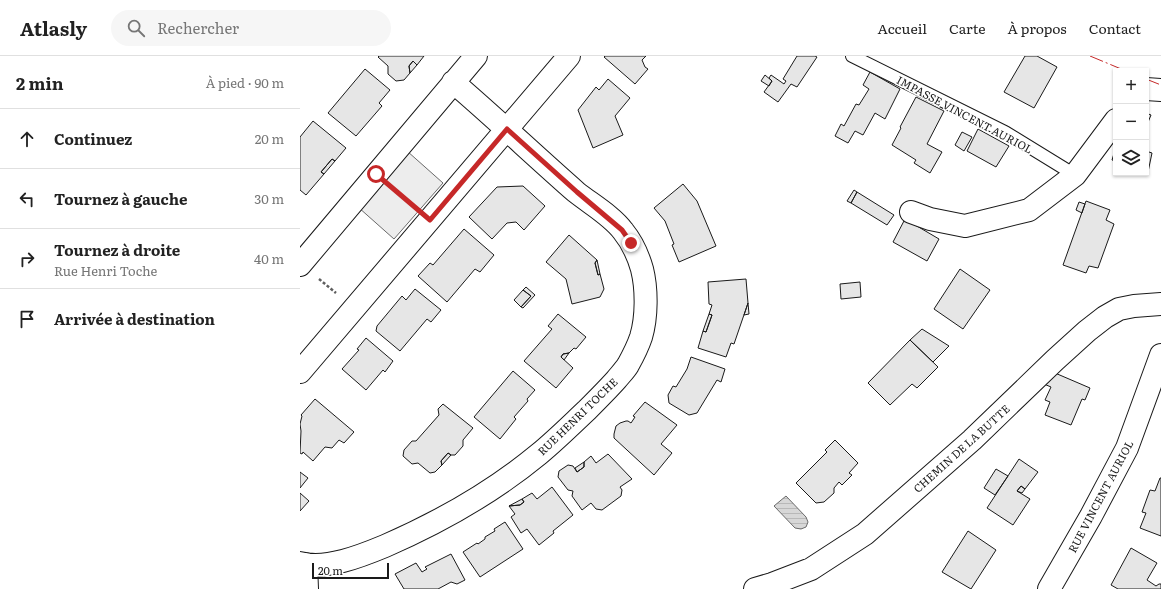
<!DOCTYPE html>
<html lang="fr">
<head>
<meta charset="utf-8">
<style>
	:root { --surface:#fff; --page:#f6f6f6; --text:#222; --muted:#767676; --line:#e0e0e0 }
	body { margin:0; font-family:Literata,serif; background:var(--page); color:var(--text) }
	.controls { position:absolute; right:12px; top:12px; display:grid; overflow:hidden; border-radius:0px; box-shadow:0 1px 3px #0004 }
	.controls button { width:36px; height:36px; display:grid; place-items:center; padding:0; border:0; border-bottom:1px solid var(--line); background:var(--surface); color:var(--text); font:20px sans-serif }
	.scale { position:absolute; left:12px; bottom:10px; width:77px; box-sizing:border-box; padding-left:4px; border:2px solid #1a1a1a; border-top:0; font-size:11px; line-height:14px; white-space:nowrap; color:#1a1a1a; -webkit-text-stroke:3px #fff; paint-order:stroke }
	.stop { position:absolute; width:12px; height:12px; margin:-9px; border:3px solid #c62828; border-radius:50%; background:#fff }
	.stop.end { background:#c62828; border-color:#fff; box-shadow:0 1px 4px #0008 }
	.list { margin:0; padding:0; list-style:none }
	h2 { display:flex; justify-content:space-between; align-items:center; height:52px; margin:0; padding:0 16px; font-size:17px }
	h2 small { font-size:13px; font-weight:400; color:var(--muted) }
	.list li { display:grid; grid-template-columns:26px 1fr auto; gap:12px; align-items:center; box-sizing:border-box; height:60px; padding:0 16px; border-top:1px solid var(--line) }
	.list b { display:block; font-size:15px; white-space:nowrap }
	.list p { margin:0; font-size:13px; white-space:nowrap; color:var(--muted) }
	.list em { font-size:13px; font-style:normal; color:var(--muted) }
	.icon { flex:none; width:22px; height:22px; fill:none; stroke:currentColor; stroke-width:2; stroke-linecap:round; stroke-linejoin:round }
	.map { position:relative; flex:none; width:861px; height:533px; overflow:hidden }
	header { display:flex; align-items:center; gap:24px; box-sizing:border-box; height:56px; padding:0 20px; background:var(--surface); border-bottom:1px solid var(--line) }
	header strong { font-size:19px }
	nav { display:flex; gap:22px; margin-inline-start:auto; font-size:14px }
	.search { width:280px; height:36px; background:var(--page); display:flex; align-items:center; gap:10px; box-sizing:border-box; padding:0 14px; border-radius:22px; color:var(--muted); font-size:15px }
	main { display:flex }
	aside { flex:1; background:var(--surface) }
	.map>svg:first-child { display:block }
</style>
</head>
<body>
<header>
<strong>Atlasly</strong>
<div class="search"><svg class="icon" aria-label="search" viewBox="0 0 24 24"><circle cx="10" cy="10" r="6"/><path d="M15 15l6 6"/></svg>Rechercher</div>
<nav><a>Accueil</a><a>Carte</a><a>À propos</a><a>Contact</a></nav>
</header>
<main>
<aside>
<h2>2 min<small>À pied · 90 m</small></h2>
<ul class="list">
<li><svg class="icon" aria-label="ahead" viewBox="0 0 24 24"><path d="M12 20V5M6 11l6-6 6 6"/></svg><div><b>Continuez</b></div><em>20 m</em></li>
<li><svg class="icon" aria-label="left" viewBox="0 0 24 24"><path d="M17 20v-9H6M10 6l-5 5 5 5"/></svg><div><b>Tournez à gauche</b></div><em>30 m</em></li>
<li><svg class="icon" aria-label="right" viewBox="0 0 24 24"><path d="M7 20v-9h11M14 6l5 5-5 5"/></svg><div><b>Tournez à droite</b><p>Rue Henri Toche</p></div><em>40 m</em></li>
<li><svg class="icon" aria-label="arrive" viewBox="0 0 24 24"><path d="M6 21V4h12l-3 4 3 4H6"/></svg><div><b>Arrivée à destination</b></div></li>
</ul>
</aside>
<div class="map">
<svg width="861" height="533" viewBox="0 0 861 533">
	<defs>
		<pattern id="water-rules" width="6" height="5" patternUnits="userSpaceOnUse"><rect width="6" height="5" fill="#d7d7d7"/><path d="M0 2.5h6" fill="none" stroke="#b8b8b8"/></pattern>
	</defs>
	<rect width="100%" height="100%" fill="#fff"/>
	<!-- built -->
	<path fill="#ededed" stroke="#6a6a6a" d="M 107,95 L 143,127 L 94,183 L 58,151 Z"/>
	<!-- water -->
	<path fill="url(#water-rules)" stroke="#6a6a6a" d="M 486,440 L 506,461 L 508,466 L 506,471 L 501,473 L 495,472 L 474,450 Z"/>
	<!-- building -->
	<path fill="#e6e6e6" stroke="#1a1a1a" d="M 79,0 L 124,0 L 117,9 L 113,5 L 109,10 L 110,17 L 104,24 L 96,25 L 88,18 L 88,10 L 78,1 Z
		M 305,0 L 346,0 L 342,4 L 345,11 L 348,13 L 335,28 L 304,1 Z
		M 497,0 L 515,0 L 517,1 L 497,31 L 491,28 L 478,46 L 464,36 L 472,25 L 469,22 L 471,19 L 484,28 L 486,25 L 483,23 Z
		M 725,0 L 737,0 L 757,11 L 734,52 L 704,36 Z
		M 113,5 L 117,9 L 110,17 L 109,10 Z
		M 65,13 L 90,34 L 79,47 L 82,50 L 56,80 L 28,57 Z
		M 570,16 L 600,33 L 585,63 L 575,57 L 563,79 L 555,75 L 548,87 L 535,80 L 541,68 L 544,70 L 556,48 L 559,49 L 569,33 L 563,29 Z
		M 465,19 L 472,25 L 469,30 L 461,25 Z
		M 308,23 L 330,42 L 315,60 L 323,79 L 293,92 L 278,54 L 296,31 L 299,34 Z
		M 616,41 L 644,55 L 627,88 L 642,96 L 630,117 L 614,107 L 616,104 L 592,89 L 601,72 L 600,71 Z
		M 846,57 L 851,59 L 846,71 Z
		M 13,65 L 46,92 L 35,105 L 32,103 L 21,116 L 24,118 L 6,139 L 0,134 L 0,81 Z
		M 678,73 L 709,90 L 696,111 L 667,95 Z
		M 662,76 L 672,81 L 664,95 L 655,89 Z
		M 816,91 L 816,105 L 812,104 Z
		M 846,95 L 852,97 L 848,116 L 846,116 Z
		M 32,103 L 35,105 L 24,118 L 21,116 Z
		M 383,128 L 397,145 L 416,190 L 379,206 L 372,189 L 374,188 L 365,165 L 354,152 Z
		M 223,130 L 245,150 L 224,174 L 216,166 L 207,167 L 192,183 L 169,161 L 197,131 Z
		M 554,134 L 557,136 L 551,147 L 547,145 Z
		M 557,136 L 594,159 L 587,169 L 551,147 Z
		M 786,145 L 810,154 L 806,164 L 814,168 L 798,212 L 789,210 L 786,217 L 763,209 Z
		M 779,146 L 785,148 L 782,157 L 776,154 Z
		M 605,163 L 639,183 L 627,205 L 593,186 Z
		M 164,173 L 194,199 L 180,216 L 175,213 L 147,246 L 118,220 L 130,207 L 133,209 Z
		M 269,179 L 297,204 L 295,207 L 298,219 L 300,218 L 304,233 L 300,241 L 272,248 L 266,223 L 246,206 Z
		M 297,204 L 300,218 L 298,219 L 295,207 Z
		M 660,213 L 690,234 L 663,273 L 634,253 Z
		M 446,223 L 448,247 L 434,288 L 431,287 L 426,301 L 398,292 L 403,275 L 406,276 L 412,259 L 409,258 L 412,249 L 409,248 L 408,226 Z
		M 560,226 L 561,241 L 541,243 L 540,228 Z
		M 226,231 L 235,239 L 223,252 L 221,251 L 231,240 L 223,234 Z
		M 115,233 L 141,254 L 131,266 L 127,263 L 100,295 L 76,275 L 77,270 L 102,240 L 106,244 Z
		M 223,234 L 231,240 L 221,251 L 214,244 Z
		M 448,247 L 449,258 L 444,259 Z
		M 258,258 L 286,281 L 276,293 L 274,292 L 269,297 L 263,298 L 261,301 L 273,312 L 256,332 L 224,305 L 252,273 L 248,270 Z
		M 409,258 L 412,259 L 406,276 L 403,275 Z
		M 622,273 L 649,290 L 633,306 L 610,284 Z
		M 66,282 L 93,305 L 85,316 L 83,314 L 66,334 L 42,313 L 59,294 L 57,293 Z
		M 610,284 L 638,311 L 617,332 L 612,328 L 590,349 L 568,327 Z
		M 269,297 L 264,304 L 261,301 L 263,298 Z
		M 391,301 L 425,313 L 421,326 L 417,324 L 397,357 L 389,359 L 369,347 L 368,339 L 373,330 L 376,331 L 387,313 Z
		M 213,315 L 235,334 L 227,343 L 228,345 L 214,361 L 216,363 L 200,383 L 174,361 Z
		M 755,317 L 790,332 L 785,344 L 782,343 L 771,369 L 745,359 L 750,346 L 745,344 L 751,331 L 744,328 Z
		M 15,343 L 54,376 L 44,387 L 39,384 L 32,392 L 25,391 L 13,405 L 3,396 L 2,398 L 0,397 L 1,375 L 0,368 L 2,360 L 1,359 Z
		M 345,346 L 377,369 L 361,388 L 372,397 L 354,419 L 314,382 L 314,378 L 316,370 L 320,367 L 326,365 L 328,365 L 331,367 L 335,361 L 333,360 Z
		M 143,348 L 173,372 L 163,384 L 163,390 L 155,399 L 151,399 L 148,397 L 141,405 L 142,409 L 135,416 L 130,417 L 118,407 L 112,408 L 103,400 L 104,394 L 112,385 L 116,385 L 139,359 L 138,353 Z
		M 535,384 L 558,407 L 549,417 L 552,419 L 542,429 L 539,426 L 534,432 L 534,437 L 524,446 L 516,447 L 496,427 L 527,396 L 525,394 Z
		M 148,397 L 151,399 L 142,409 L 141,405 Z
		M 308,398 L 332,423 L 320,431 L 322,434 L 321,440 L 302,454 L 296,453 L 291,447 L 282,454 L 272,440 L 273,435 L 268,434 L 258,421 L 259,415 L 268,409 L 273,410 L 277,416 L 284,411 L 284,406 L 291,400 L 296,407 Z
		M 719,403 L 738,416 L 725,433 L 721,430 L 717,435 L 730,443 L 713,469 L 687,452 Z
		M 284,406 L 284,411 L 277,416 L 275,412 Z
		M 696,413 L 708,420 L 695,439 L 684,432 Z
		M 0,416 L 8,422 L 0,432 Z
		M 860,422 L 861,422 L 861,480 L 840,472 L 846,457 L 842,456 L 850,434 L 855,435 Z
		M 721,430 L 725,433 L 722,437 L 717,435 Z
		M 252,431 L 273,459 L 253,475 L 254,477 L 239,489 L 227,473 L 221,477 L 211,461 L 215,458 L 209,450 L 220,449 L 224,446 L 222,443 L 232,437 L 237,443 Z
		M 0,437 L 9,445 L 0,455 Z
		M 222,443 L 224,446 L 220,449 L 209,450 Z
		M 205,466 L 223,493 L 180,521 L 163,496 L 177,487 L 178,488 L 185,483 L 185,481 L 195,475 L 194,473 Z
		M 668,475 L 696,494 L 671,533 L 642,516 Z
		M 831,492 L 857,507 L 847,524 L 856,530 L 859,528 L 861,528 L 861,533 L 818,533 L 811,529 Z
		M 151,498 L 165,524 L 157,528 L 151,526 L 138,533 L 104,533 L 95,518 L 116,507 L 122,516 L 127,513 L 125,511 Z"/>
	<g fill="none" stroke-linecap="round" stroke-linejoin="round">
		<defs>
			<path id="service" d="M 552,0 L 705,76 L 775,119"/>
			<path id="minor" d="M 846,33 L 861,34
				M 611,156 L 630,163 L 665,170 L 729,154 L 775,119 L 816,64
				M 0,209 L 176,0
				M 0,316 L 269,0
				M 0,507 C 26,514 61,500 85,490 C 140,466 193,436 239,398 C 256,384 271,369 287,354 C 297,344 307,334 316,324 C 320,319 325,314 328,309 C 333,300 338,290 341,281 C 347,261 347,233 342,213 C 338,199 332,186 323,175 C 312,160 291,148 276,136 C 235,100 195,62 153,26
				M 6,508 L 7,533
				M 455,533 L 472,528 L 511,513 L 565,478 L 672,384 L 755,304 L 787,275 L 805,261 L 819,253 L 834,250 L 861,248"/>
			<path id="tertiary" d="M 749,533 L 791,460 L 827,392 L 861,299"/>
		</defs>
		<!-- service casing -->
		<use href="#service" stroke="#1a1a1a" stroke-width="14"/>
		<!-- minor casing -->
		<use href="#minor" stroke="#1a1a1a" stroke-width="24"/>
		<!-- tertiary casing -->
		<use href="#tertiary" stroke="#1a1a1a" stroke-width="24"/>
		<!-- path -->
		<path stroke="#5f5f5f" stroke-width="2.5" stroke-dasharray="3 2" stroke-linecap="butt" d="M 95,134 L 112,149
			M 19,223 L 36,237"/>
		<!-- service -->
		<use href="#service" stroke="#fff" stroke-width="12"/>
		<!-- minor -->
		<use href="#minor" stroke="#fff" stroke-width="22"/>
		<!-- tertiary -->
		<use href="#tertiary" stroke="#fff" stroke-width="22"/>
		<!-- power -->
		<path stroke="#c62828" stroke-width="1" stroke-dasharray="14 3 2 3" stroke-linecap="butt" d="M 790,0 L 826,15
			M 846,23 L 861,29"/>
	</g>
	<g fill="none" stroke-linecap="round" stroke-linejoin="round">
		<!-- route -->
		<path stroke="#c62828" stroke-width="5" d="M 76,118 L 130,164 L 207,73 L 277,136 L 322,174 L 331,187"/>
	</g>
	<g text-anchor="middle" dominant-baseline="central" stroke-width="3" stroke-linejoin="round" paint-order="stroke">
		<!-- street labels -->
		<g font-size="11" fill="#1a1a1a" stroke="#fff">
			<text transform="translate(665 58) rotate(28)">IMPASSE VINCENT AURIOL</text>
			<text transform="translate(277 360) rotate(-44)">RUE HENRI TOCHE</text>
			<text transform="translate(661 392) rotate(-42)">CHEMIN DE LA BUTTE</text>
			<text transform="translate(800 440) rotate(-62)">RUE VINCENT AURIOL</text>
		</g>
	</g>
</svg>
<div class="controls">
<button>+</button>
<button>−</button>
<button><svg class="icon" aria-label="layers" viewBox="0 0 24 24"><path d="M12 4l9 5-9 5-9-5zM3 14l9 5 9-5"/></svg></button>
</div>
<div class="scale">20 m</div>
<div class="stop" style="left:76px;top:118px"></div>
<div class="stop end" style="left:331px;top:187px"></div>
</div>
</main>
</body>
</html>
